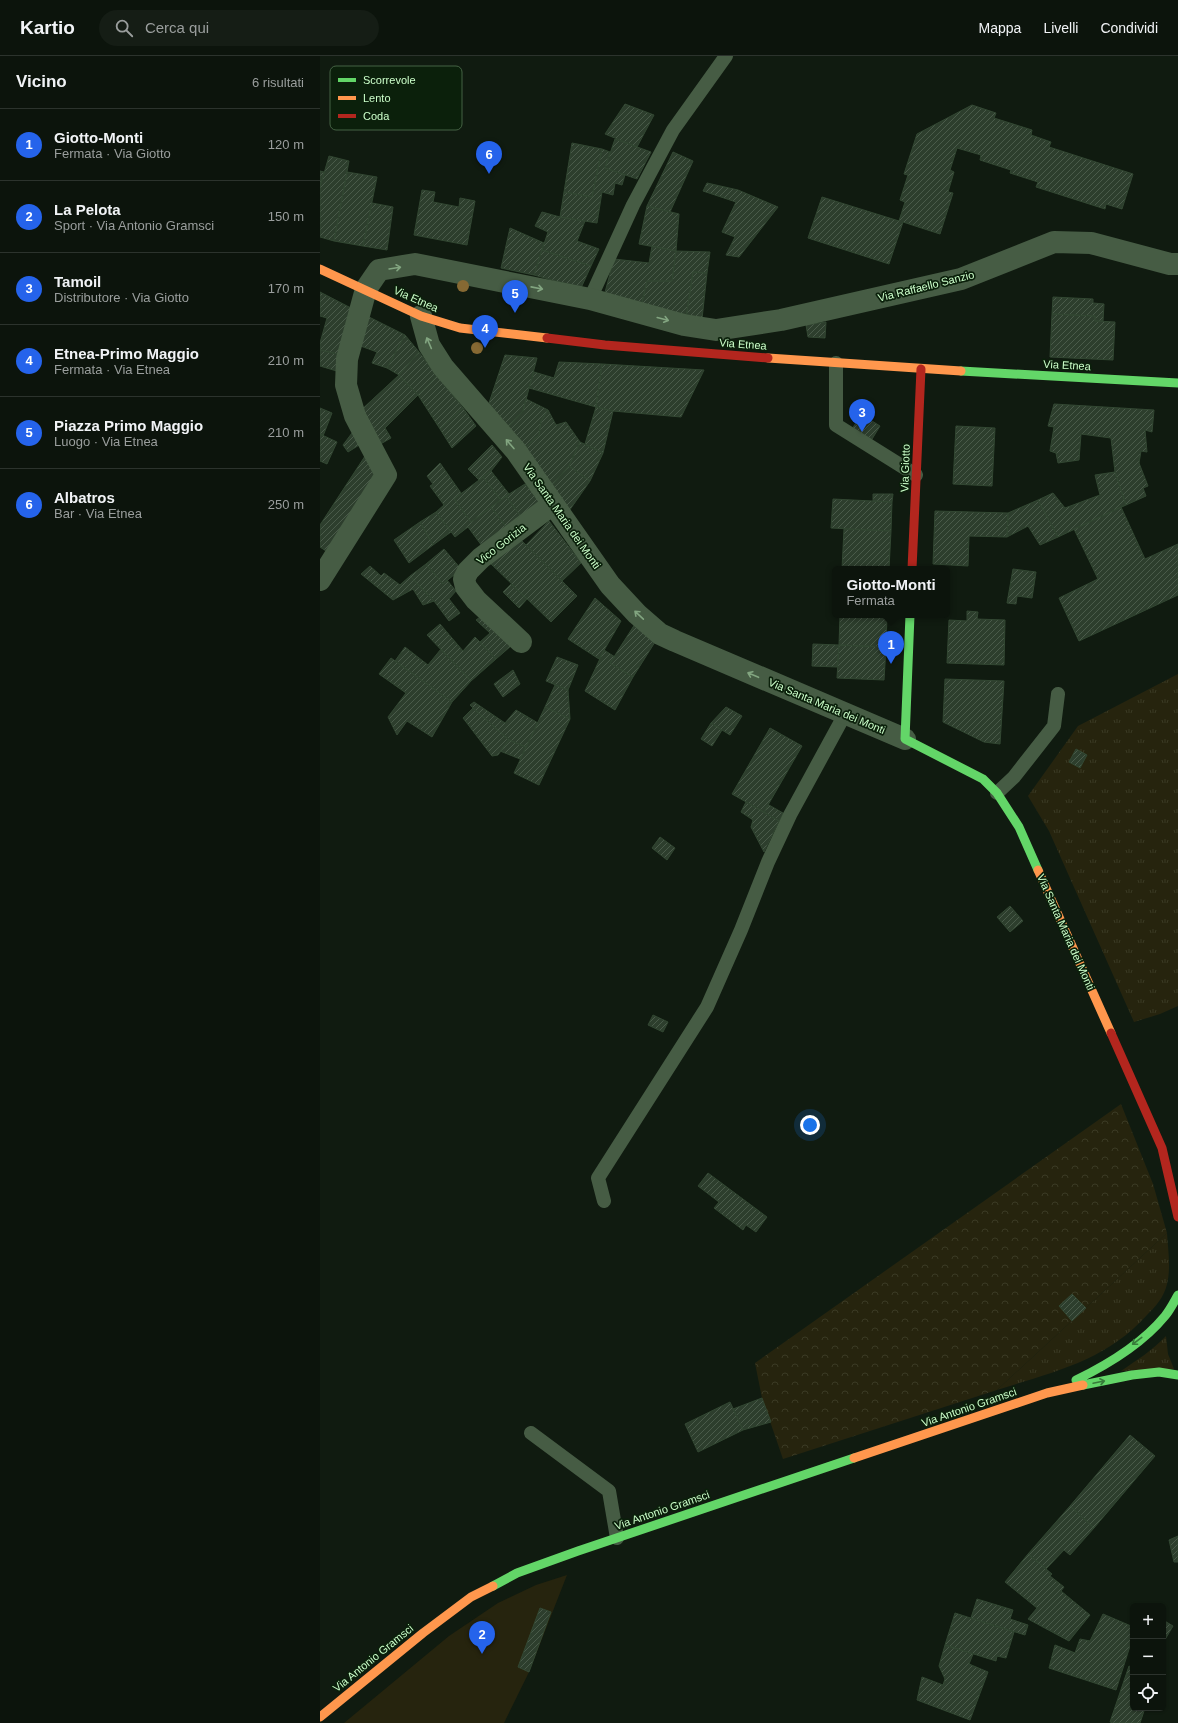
<!DOCTYPE html>
<html lang="it">
<head>
<meta charset="utf-8">
<style>
	:root { --surface:#0c140c; --page:#151d15; --text:#f1f3f6; --muted:#9a9e9d; --line:#2c332d; --accent:#2563eb }
	body { margin:0; font-family:Arial,sans-serif; background:var(--page); color:var(--text) }
	.controls { position:absolute; right:12px; bottom:12px; display:grid; overflow:hidden; border-radius:6px; box-shadow:0 1px 3px #0004 }
	.controls button { width:36px; height:36px; display:grid; place-items:center; padding:0; border:0; border-bottom:1px solid var(--line); background:var(--surface); color:var(--text); font:20px sans-serif }
	.you { position:absolute; left:490px; top:1069px; width:14px; height:14px; margin:-10px; border:3px solid #fff; border-radius:50%; background:#1a73e8; box-shadow:0 0 0 6px #1a73e833 }
	.badge { display:grid; place-items:center; width:26px; height:26px; border-radius:50%; background:var(--accent); color:#fff; font-size:13px; font-weight:700 }
	.pin { position:absolute; translate:-50% -33px; filter:drop-shadow(0 1px 2px #0008) }
	.pin::after { content:''; position:absolute; top:21px; width:14px; height:12px; background:inherit; clip-path:polygon(0 0,100% 0,50% 100%) }
	.popup { position:absolute; left:512px; top:510px; width:118px; height:52px; box-sizing:border-box; display:grid; place-content:center; border-radius:6px; background:var(--surface); filter:drop-shadow(0 1px 3px #0005); font-size:13px; white-space:nowrap; color:var(--muted) }
	.popup b { font-size:15px; color:var(--text) }
	.popup::after { content:''; position:absolute; left:50%; top:100%; margin-left:-8px; border:8px solid transparent; border-top-color:var(--surface) }
	.list { margin:0; padding:0; list-style:none }
	h2 { display:flex; justify-content:space-between; align-items:center; height:52px; margin:0; padding:0 16px; font-size:17px }
	h2 small { font-size:13px; font-weight:400; color:var(--muted) }
	.list li { display:grid; grid-template-columns:26px 1fr auto; gap:12px; align-items:center; box-sizing:border-box; height:72px; padding:0 16px; border-top:1px solid var(--line) }
	.list b { display:block; font-size:15px; white-space:nowrap }
	.list p { margin:0; font-size:13px; white-space:nowrap; color:var(--muted) }
	.list em { font-size:13px; font-style:normal; color:var(--muted) }
	.icon { flex:none; width:22px; height:22px; fill:none; stroke:currentColor; stroke-width:2; stroke-linecap:round; stroke-linejoin:round }
	.map { position:relative; flex:none; width:858px; height:1667px; overflow:hidden }
	header { display:flex; align-items:center; gap:24px; box-sizing:border-box; height:56px; padding:0 20px; background:var(--surface); border-bottom:1px solid var(--line) }
	header strong { font-size:19px }
	nav { display:flex; gap:22px; margin-inline-start:auto; font-size:14px }
	.search { width:280px; height:36px; background:var(--page); display:flex; align-items:center; gap:10px; box-sizing:border-box; padding:0 14px; border-radius:22px; color:var(--muted); font-size:15px }
	main { display:flex }
	aside { flex:1; background:var(--surface) }
	.map>svg:first-child { display:block }
</style>
</head>
<body>
<header>
<strong>Kartio</strong>
<div class="search"><svg class="icon" aria-label="search" viewBox="0 0 24 24"><circle cx="10" cy="10" r="6"/><path d="M15 15l6 6"/></svg>Cerca qui</div>
<nav><a>Mappa</a><a>Livelli</a><a>Condividi</a></nav>
</header>
<main>
<aside>
<h2>Vicino<small>6 risultati</small></h2>
<ul class="list">
<li><span class="badge">1</span><div><b>Giotto-Monti</b><p>Fermata · Via Giotto</p></div><em>120 m</em></li>
<li><span class="badge">2</span><div><b>La Pelota</b><p>Sport · Via Antonio Gramsci</p></div><em>150 m</em></li>
<li><span class="badge">3</span><div><b>Tamoil</b><p>Distributore · Via Giotto</p></div><em>170 m</em></li>
<li><span class="badge">4</span><div><b>Etnea-Primo Maggio</b><p>Fermata · Via Etnea</p></div><em>210 m</em></li>
<li><span class="badge">5</span><div><b>Piazza Primo Maggio</b><p>Luogo · Via Etnea</p></div><em>210 m</em></li>
<li><span class="badge">6</span><div><b>Albatros</b><p>Bar · Via Etnea</p></div><em>250 m</em></li>
</ul>
</aside>
<div class="map">
<svg width="858" height="1667" viewBox="0 0 858 1667">
	<defs>
		<pattern id="grass-tufts" width="24" height="20" patternUnits="userSpaceOnUse"><rect width="24" height="20" fill="#26240e"/><path d="M3 7l-1-3M5 7V3M7 7l1-3M15 17l-1-3M17 17v-4M19 17l1-3" fill="none" stroke="#3a3a24"/></pattern>
		<pattern id="forest-crowns" width="20" height="18" patternUnits="userSpaceOnUse"><rect width="20" height="18" fill="#26240e"/><path d="M2 6a3 3 0 1 1 6 0M12 15a3 3 0 1 1 6 0" fill="none" stroke="#3a3a24"/></pattern>
		<pattern id="building-hatch" width="6" height="6" patternUnits="userSpaceOnUse"><rect width="6" height="6" fill="#2d3e2d"/><path d="M-1 1l2-2M0 6l6-6M5 7l2-2" fill="none" stroke="#4a5b4a"/></pattern>
	</defs>
	<rect width="100%" height="100%" fill="#101b10"/>
	<!-- grass -->
	<path fill="url(#grass-tufts)" d="M 858,618 L 858,950 L 840,958 L 814,966 L 729,775 L 708,740 L 758,670 Z
		M 847,1177 C 848,1193 851,1212 847,1228 C 844,1241 836,1250 827,1259 C 786,1305 733,1316 677,1334 Z
		M 846,1280 L 848,1298 L 854,1313 L 801,1315 C 817,1304 833,1294 846,1280 Z"/>
	<!-- forest -->
	<path fill="url(#forest-crowns)" d="M 801,1048 L 833,1128 L 847,1177 L 677,1334 L 463,1403 L 442,1342 L 435,1307 Z"/>
	<!-- pitch -->
	<path fill="#26240e" d="M 247,1519 L 209,1616 L 184,1667 L 24,1667 L 129,1580 L 178,1547 L 216,1529 Z"/>
	<!-- building -->
	<path fill="url(#building-hatch)" stroke="#324732" d="M 305,48 L 334,59 L 317,91 L 285,78 Z
		M 652,49 L 676,57 L 674,62 L 712,74 L 711,79 L 731,86 L 729,91 L 813,118 L 802,153 L 786,148 L 785,153 L 716,131 L 718,126 L 690,117 L 691,114 L 660,104 L 661,99 L 637,92 L 630,114 L 634,116 L 628,136 L 633,137 L 620,178 L 583,166 L 569,208 L 488,182 L 502,141 L 579,165 L 585,146 L 580,144 L 588,119 L 584,118 L 597,78 Z
		M 295,83 L 331,96 L 317,123 L 285,112 Z
		M 252,87 L 282,93 L 272,141 L 244,136 Z
		M 282,93 L 290,96 L 285,112 L 305,119 L 302,129 L 295,127 L 293,139 L 282,136 L 277,167 L 240,161 L 244,136 L 272,141 Z
		M 353,96 L 373,105 L 350,156 L 327,150 Z
		M 9,100 L 29,105 L 14,185 L 0,181 L 0,131 Z
		M 0,115 L 4,116 L 0,131 Z
		M 27,116 L 57,121 L 43,190 L 14,185 Z
		M 387,127 L 418,134 L 458,151 L 419,201 L 406,199 L 415,181 L 402,176 L 416,146 L 383,135 Z
		M 102,134 L 115,136 L 113,146 L 139,151 L 140,142 L 155,145 L 147,189 L 94,179 Z
		M 52,147 L 73,151 L 67,194 L 43,190 Z
		M 327,150 L 359,158 L 356,195 L 319,188 Z
		M 222,156 L 240,161 L 265,165 L 257,185 L 279,193 L 271,210 L 222,194 L 228,176 L 215,170 Z
		M 190,172 L 224,187 L 214,219 L 181,212 Z
		M 332,190 L 356,195 L 352,225 L 327,225 L 321,251 L 284,240 L 294,203 L 329,207 Z
		M 222,194 L 271,210 L 261,232 L 214,219 Z
		M 356,195 L 390,196 L 387,217 L 373,216 L 366,262 L 321,251 L 327,225 L 352,225 Z
		M 373,216 L 387,217 L 382,263 L 366,262 Z
		M 0,236 L 31,252 L 22,299 L 0,294 L 0,287 L 7,262 L 0,260 Z
		M 733,241 L 773,243 L 773,247 L 784,248 L 783,265 L 775,265 L 775,260 L 732,258 Z
		M 732,258 L 775,260 L 775,265 L 795,266 L 793,304 L 730,301 Z
		M 45,259 L 85,279 L 67,312 L 52,307 L 57,296 L 35,288 Z
		M 506,266 L 505,282 L 488,281 L 486,269 Z
		M 85,279 L 99,296 L 79,319 L 67,312 Z
		M 0,294 L 22,299 L 20,316 L 0,310 Z
		M 99,296 L 117,320 L 98,339 L 79,319 Z
		M 185,299 L 217,302 L 203,355 L 188,371 L 168,350 Z
		M 239,306 L 282,308 L 276,351 L 209,332 L 214,316 L 234,322 Z
		M 282,308 L 384,314 L 361,361 L 293,355 L 276,351 Z
		M 79,319 L 98,339 L 65,372 L 71,382 L 57,390 L 39,356 Z
		M 117,320 L 143,352 L 120,373 L 98,339 Z
		M 206,343 L 228,354 L 221,365 L 219,379 L 205,392 L 188,371 L 203,355 Z
		M 734,348 L 834,354 L 832,376 L 825,374 L 827,396 L 821,395 L 819,407 L 828,430 L 823,432 L 826,440 L 806,449 L 795,416 L 791,382 L 761,378 L 759,404 L 738,407 L 736,397 L 730,395 L 734,371 L 728,370 Z
		M 276,351 L 293,355 L 283,397 L 265,388 Z
		M 0,352 L 12,357 L 3,380 L 0,378 Z
		M 143,352 L 156,370 L 132,392 L 120,373 Z
		M 228,354 L 236,369 L 246,366 L 260,386 L 249,410 L 232,429 L 205,392 L 219,379 L 221,365 Z
		M 541,358 L 560,370 L 546,393 L 527,382 Z
		M 636,370 L 675,372 L 672,430 L 633,428 Z
		M 35,373 L 44,386 L 28,396 L 23,389 Z
		M 0,378 L 17,386 L 7,408 L 0,405 Z
		M 260,386 L 283,397 L 270,425 L 249,410 Z
		M 172,389 L 182,401 L 171,415 L 159,424 L 148,413 Z
		M 49,394 L 60,416 L 12,499 L 0,491 L 0,469 Z
		M 120,407 L 141,437 L 134,443 L 151,466 L 171,451 L 187,472 L 162,490 L 148,471 L 135,481 L 116,456 L 124,449 L 110,430 L 113,428 L 107,420 Z
		M 249,410 L 270,425 L 249,455 L 232,429 Z
		M 171,415 L 189,438 L 181,444 L 163,421 Z
		M 795,416 L 806,449 L 738,481 L 718,444 L 733,437 L 745,452 L 780,439 L 775,419 Z
		M 163,421 L 181,444 L 151,466 L 134,443 Z
		M 205,428 L 221,447 L 202,462 L 186,440 Z
		M 553,438 L 573,438 L 572,446 L 553,445 Z
		M 186,440 L 202,462 L 187,472 L 171,451 Z
		M 513,443 L 572,446 L 571,475 L 511,472 Z
		M 718,444 L 738,481 L 720,489 L 708,470 L 687,481 L 688,457 Z
		M 801,451 L 825,503 L 858,488 L 858,539 L 759,585 L 739,542 L 778,523 L 754,473 Z
		M 615,455 L 688,457 L 687,481 L 649,480 L 648,510 L 613,508 Z
		M 116,456 L 131,476 L 113,489 L 100,466 Z
		M 229,465 L 261,507 L 242,525 L 206,489 Z
		M 100,466 L 113,489 L 89,507 L 74,484 Z
		M 524,473 L 571,475 L 569,513 L 522,513 Z
		M 197,480 L 257,540 L 231,566 L 168,505 Z
		M 124,493 L 141,513 L 123,528 L 106,508 Z
		M 106,508 L 123,528 L 127,524 L 136,535 L 129,543 L 140,557 L 129,565 L 114,545 L 90,520 Z
		M 50,510 L 61,520 L 64,517 L 80,529 L 90,520 L 114,545 L 103,549 L 93,533 L 73,544 L 41,518 Z
		M 693,513 L 716,516 L 712,542 L 697,540 L 696,548 L 687,547 Z
		M 191,528 L 207,543 L 199,552 L 183,536 Z
		M 275,542 L 301,565 L 279,603 L 248,583 Z
		M 647,555 L 658,556 L 657,563 L 685,564 L 684,609 L 627,607 L 629,564 L 647,565 Z
		M 163,559 L 191,590 L 176,603 L 160,586 L 170,577 L 156,564 Z
		M 520,559 L 567,559 L 566,591 L 519,589 Z
		M 120,568 L 143,595 L 155,581 L 176,603 L 151,625 L 107,579 Z
		M 315,568 L 335,586 L 313,621 L 290,607 Z
		M 493,588 L 519,589 L 517,611 L 492,610 Z
		M 519,589 L 566,591 L 564,624 L 517,622 Z
		M 85,591 L 108,609 L 121,593 L 151,625 L 132,646 L 75,605 Z
		M 284,594 L 295,601 L 290,607 L 313,621 L 295,654 L 265,635 Z
		M 237,601 L 258,609 L 248,634 L 226,625 Z
		M 71,602 L 132,646 L 112,681 L 87,665 L 77,679 L 68,661 L 86,637 L 59,618 Z
		M 193,614 L 200,628 L 183,641 L 174,628 Z
		M 625,623 L 684,625 L 680,688 L 664,686 L 623,666 Z
		M 235,629 L 248,634 L 250,663 L 225,651 Z
		M 154,646 L 185,667 L 196,654 L 218,667 L 206,691 L 189,684 L 153,652 L 150,649 Z
		M 225,651 L 250,663 L 219,729 L 194,717 Z
		M 406,651 L 422,660 L 410,679 L 391,667 Z
		M 153,652 L 189,684 L 178,699 L 172,700 L 143,662 Z
		M 391,667 L 402,674 L 392,690 L 381,683 Z
		M 450,672 L 482,690 L 444,756 L 412,738 Z
		M 189,684 L 206,691 L 200,703 L 180,695 Z
		M 756,693 L 767,699 L 760,712 L 749,706 Z
		M 426,746 L 459,765 L 444,796 L 431,771 L 433,764 L 421,756 Z
		M 449,749 L 463,757 L 459,765 L 444,756 Z
		M 340,781 L 355,792 L 347,804 L 332,792 Z
		M 690,850 L 703,865 L 690,876 L 677,861 Z
		M 333,959 L 348,966 L 343,976 L 328,969 Z
		M 388,1117 L 447,1161 L 436,1176 L 426,1169 L 423,1174 L 394,1152 L 399,1146 L 378,1130 Z
		M 752,1238 L 766,1252 L 752,1265 L 739,1250 Z
		M 442,1342 L 451,1366 L 423,1374 L 413,1353 Z
		M 410,1346 L 423,1374 L 378,1396 L 365,1368 Z
		M 810,1379 L 835,1400 L 774,1472 L 750,1450 Z
		M 750,1450 L 774,1472 L 750,1499 L 744,1494 L 726,1513 L 708,1498 Z
		M 858,1480 L 858,1506 L 854,1506 L 849,1484 Z
		M 708,1498 L 732,1518 L 730,1520 L 744,1531 L 741,1535 L 770,1559 L 749,1585 L 708,1563 L 717,1552 L 685,1526 Z
		M 657,1543 L 693,1554 L 690,1563 L 708,1569 L 705,1579 L 651,1562 Z
		M 220,1552 L 231,1556 L 209,1616 L 198,1611 Z
		M 635,1557 L 694,1576 L 686,1602 L 677,1600 L 676,1605 L 625,1589 Z
		M 783,1558 L 811,1570 L 813,1566 L 813,1589 L 811,1587 L 796,1634 L 729,1612 L 735,1589 L 755,1597 L 760,1583 L 770,1585 Z
		M 843,1564 L 853,1570 L 843,1587 Z
		M 625,1589 L 653,1598 L 649,1608 L 668,1616 L 650,1664 L 597,1644 L 602,1621 L 623,1629 L 625,1623 L 619,1610 Z
		M 809,1610 L 813,1612 L 813,1652 L 825,1652 L 820,1667 L 793,1667 L 790,1666 Z"/>
	<g fill="none" stroke-linecap="round" stroke-linejoin="round">
		<!-- lane -->
		<path stroke="#465c44" stroke-width="14" d="M 270,243 L 313,149 L 353,74 L 406,0
			M 516,307 L 516,369 L 596,419
			M 677,737 L 694,721 L 734,670 L 738,638
			M 284,1145 L 278,1122 L 387,951 L 421,874 L 448,806 L 470,759 L 525,658
			M 211,1377 L 289,1435 L 297,1482"/>
		<!-- street -->
		<path stroke="#465c44" stroke-width="22" d="M 101,260 L 109,289 L 123,311 L 196,395 L 290,529 L 317,558 L 340,578 L 355,585 L 585,683
			M 0,524 L 66,419 L 35,360 L 26,329 L 27,303 L 46,233 L 59,214 L 95,208 L 270,243 L 364,269 L 396,274 L 461,264 L 641,223 L 734,186 L 771,187 L 850,208 L 858,208
			M 201,586 L 156,544 L 146,531 L 144,523 L 148,515 L 161,502 L 233,448"/>
		<!-- fast -->
		<path stroke="#63d668" stroke-width="9" d="M 641,315 L 858,327
			M 590,559 L 585,683 L 663,723 L 677,737 L 699,771 L 718,814
			M 756,1324 C 789,1308 822,1288 845,1260 C 850,1254 854,1246 858,1239
			M 763,1329 L 812,1319 L 839,1316 L 858,1319
			M 173,1530 L 197,1517 L 258,1495 L 534,1402"/>
		<!-- slow -->
		<path stroke="#ff974d" stroke-width="9" d="M 0,213 L 101,260 L 140,272 L 227,282
			M 448,302 L 641,315
			M 718,814 L 791,977
			M 534,1402 L 727,1337 L 763,1329
			M 0,1661 L 103,1577 L 151,1541 L 173,1530"/>
		<!-- jam -->
		<path stroke="#b3261e" stroke-width="9" d="M 227,282 L 285,289 L 448,302
			M 592,513 L 601,313
			M 791,977 L 842,1092 L 858,1161"/>
	</g>
	<!-- trees -->
	<g fill="#866933">
		<circle cx="143" cy="230" r="6"/>
		<circle cx="157" cy="292" r="6"/>
	</g>
	<!-- one-way arrows -->
	<defs><path id="oneway-shaft" d="M-6 0H5M1.5-3L5.5 0L1.5 3" fill="none" stroke-width="1.6" stroke-linecap="round" stroke-linejoin="round"/></defs>
	<g stroke="#82a580">
		<use href="#oneway-shaft" transform="translate(75 212) rotate(-9)"/>
		<use href="#oneway-shaft" transform="translate(217 232) rotate(11)"/>
		<use href="#oneway-shaft" transform="translate(343 263) rotate(15)"/>
		<use href="#oneway-shaft" transform="translate(109 287) rotate(-113)"/>
		<use href="#oneway-shaft" transform="translate(190 388) rotate(-131)"/>
		<use href="#oneway-shaft" transform="translate(319 559) rotate(-137)"/>
		<use href="#oneway-shaft" transform="translate(433 619) rotate(-157)"/>
	</g>
	<g stroke="#377b3a">
		<use href="#oneway-shaft" transform="translate(817 1285) rotate(143)"/>
		<use href="#oneway-shaft" transform="translate(779 1326) rotate(-12)"/>
	</g>
	<g text-anchor="middle" dominant-baseline="central" stroke-width="3.5" stroke-linejoin="round" paint-order="stroke">
		<!-- street labels -->
		<g font-size="11" fill="#ccffca" stroke="#0b200b">
			<text transform="translate(606 230) rotate(-14)">Via Raffaello Sanzio</text>
			<text transform="translate(96 243) rotate(24)">Via Etnea</text>
			<text transform="translate(423 288) rotate(4)">Via Etnea</text>
			<text transform="translate(747 309) rotate(3)">Via Etnea</text>
			<text transform="translate(585 412) rotate(-88)">Via Giotto</text>
			<text transform="translate(242 460) rotate(55)">Via Santa Maria dei Monti</text>
			<text transform="translate(181 488) rotate(-38)">Vico Gorizia</text>
			<text transform="translate(507 650) rotate(23)">Via Santa Maria dei Monti</text>
			<text transform="translate(746 876) rotate(66)">Via Santa Maria dei Monti</text>
			<text transform="translate(649 1351) rotate(-19)">Via Antonio Gramsci</text>
			<text transform="translate(342 1454) rotate(-19)">Via Antonio Gramsci</text>
			<text transform="translate(53 1602) rotate(-39)">Via Antonio Gramsci</text>
		</g>
	</g>
	<!-- legend -->
	<rect x="10" y="10" width="132" height="64" rx="6" fill="#0b200b" stroke="#456344" stroke-width="1"/>
	<rect x="18" y="22" width="18" height="4" fill="#63d668"/>
	<rect x="18" y="40" width="18" height="4" fill="#ff974d"/>
	<rect x="18" y="58" width="18" height="4" fill="#b3261e"/>
	<g font-size="11" fill="#ccffca">
		<text x="43" y="28">Scorrevole</text>
		<text x="43" y="46">Lento</text>
		<text x="43" y="64">Coda</text>
	</g>
</svg>
<div class="controls">
<button>+</button>
<button>−</button>
<button><svg class="icon" aria-label="locate" viewBox="0 0 24 24"><circle cx="12" cy="12" r="6"/><path d="M12 2v4M12 18v4M2 12h4M18 12h4"/></svg></button>
</div>
<div class="you"></div>
<div class="pin badge" style="left:571px;top:608px">1</div>
<div class="popup"><b>Giotto-Monti</b>Fermata</div>
<div class="pin badge" style="left:162px;top:1598px">2</div>
<div class="pin badge" style="left:542px;top:376px">3</div>
<div class="pin badge" style="left:165px;top:292px">4</div>
<div class="pin badge" style="left:195px;top:257px">5</div>
<div class="pin badge" style="left:169px;top:118px">6</div>
</div>
</main>
</body>
</html>
